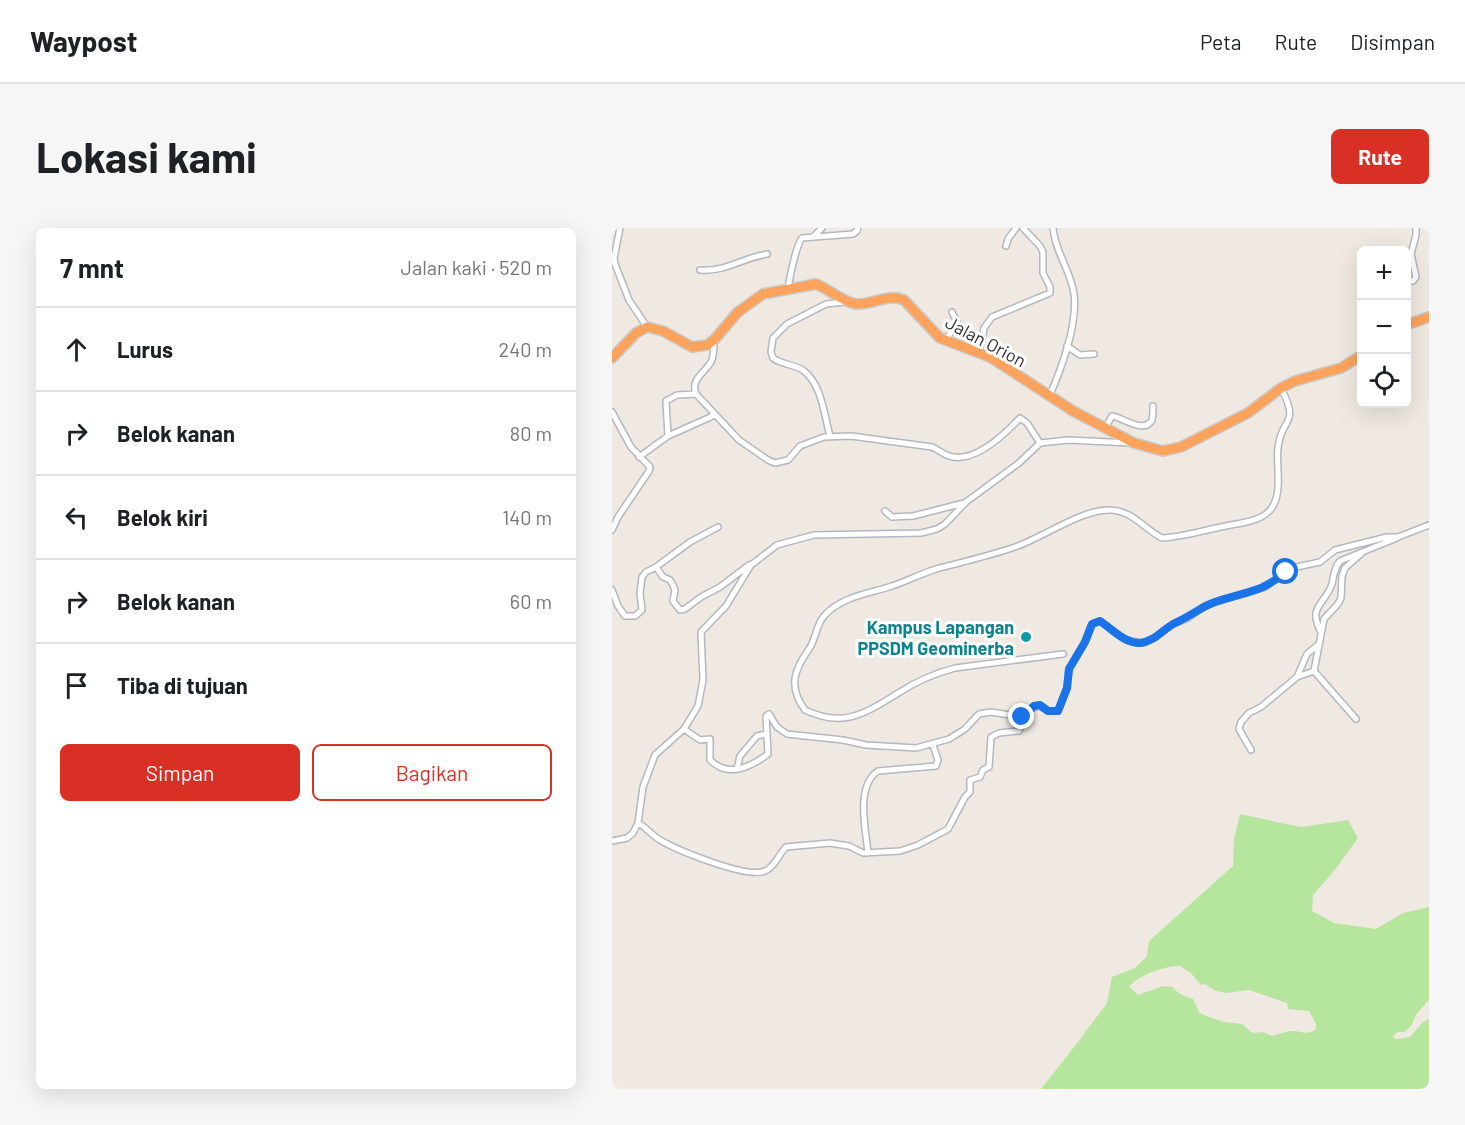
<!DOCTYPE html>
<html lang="id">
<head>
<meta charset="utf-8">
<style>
	:root { --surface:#fff; --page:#f6f6f6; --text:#202124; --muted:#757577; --line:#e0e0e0; --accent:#d93025 }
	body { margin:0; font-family:Barlow,sans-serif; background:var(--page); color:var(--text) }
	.controls { position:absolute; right:18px; top:18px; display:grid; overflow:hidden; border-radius:9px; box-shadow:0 6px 24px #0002 }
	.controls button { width:54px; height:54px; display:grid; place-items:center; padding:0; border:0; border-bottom:2px solid var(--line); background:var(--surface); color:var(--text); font:30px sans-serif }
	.stop { position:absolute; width:18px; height:18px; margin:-14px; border:4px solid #1a73e8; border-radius:50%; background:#fff }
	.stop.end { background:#1a73e8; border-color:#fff; box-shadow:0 2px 6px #0008 }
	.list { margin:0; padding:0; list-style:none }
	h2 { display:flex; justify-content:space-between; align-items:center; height:78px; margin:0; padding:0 24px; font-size:26px }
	h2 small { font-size:20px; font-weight:400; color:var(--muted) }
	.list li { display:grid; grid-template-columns:39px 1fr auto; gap:18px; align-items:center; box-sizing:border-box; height:84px; padding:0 24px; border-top:2px solid var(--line) }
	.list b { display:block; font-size:22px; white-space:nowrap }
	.list em { font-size:20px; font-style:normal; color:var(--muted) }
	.actions { display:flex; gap:12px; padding:18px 24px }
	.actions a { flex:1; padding:14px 0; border:2px solid var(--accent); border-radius:9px; text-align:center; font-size:21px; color:var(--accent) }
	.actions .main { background:var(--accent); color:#fff }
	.icon { flex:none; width:33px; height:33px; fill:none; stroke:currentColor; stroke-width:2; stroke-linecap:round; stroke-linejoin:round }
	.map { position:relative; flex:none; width:817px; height:861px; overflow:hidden; border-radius:9px }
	header { display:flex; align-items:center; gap:36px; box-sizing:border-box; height:84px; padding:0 30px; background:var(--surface); border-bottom:2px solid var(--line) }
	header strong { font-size:28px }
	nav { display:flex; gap:33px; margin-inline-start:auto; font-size:21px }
	.intro { display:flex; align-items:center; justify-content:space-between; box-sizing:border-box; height:144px; padding:0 36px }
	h1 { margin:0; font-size:42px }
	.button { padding:15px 27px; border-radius:9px; background:var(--accent); color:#fff; font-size:21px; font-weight:700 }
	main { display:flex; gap:36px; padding:0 36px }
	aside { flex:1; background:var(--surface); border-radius:9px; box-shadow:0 6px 24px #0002 }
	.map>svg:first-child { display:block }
</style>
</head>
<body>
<header>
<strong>Waypost</strong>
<nav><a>Peta</a><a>Rute</a><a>Disimpan</a></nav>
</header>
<div class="intro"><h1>Lokasi kami</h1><a class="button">Rute</a></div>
<main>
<aside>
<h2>7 mnt<small>Jalan kaki · 520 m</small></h2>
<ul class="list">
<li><svg class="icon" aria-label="ahead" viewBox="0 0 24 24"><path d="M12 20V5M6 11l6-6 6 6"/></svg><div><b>Lurus</b></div><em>240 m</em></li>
<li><svg class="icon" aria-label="right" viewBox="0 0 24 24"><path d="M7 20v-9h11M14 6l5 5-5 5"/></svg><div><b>Belok kanan</b></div><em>80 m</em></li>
<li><svg class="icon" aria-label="left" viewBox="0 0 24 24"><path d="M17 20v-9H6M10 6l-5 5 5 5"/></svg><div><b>Belok kiri</b></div><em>140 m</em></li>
<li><svg class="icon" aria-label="right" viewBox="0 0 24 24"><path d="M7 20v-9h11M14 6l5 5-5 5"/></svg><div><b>Belok kanan</b></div><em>60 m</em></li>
<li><svg class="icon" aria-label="arrive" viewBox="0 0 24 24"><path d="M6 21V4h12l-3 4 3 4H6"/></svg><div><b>Tiba di tujuan</b></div></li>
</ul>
<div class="actions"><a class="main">Simpan</a><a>Bagikan</a></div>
</aside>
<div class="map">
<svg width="817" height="861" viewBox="0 0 817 861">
	<rect width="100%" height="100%" fill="#efe9e1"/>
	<!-- green -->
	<path fill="#b6e59e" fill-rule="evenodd" d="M 628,586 L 689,599 L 736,592 L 746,610 L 722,643 L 701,667 L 700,683 L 722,695 L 764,701 L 791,685 L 817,679 L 817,772 L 805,785 L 799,798 L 793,804 L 786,804 L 781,808 L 783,811 L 798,809 L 811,794 L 817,791 L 817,861 L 429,861 L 466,814 L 495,775 L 500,749 L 523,740 L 535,728 L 537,713 L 621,638 L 622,611 ZM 568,738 L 579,745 L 589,757 L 593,756 L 604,763 L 614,765 L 637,762 L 675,775 L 676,781 L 697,783 L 704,796 L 704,801 C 695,808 689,803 680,803 C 673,803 666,807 660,808 L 651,804 L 640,805 L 630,796 L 612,794 L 594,788 L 587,784 L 581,771 L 568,766 L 560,759 L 551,758 L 526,767 L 517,758 C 530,746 551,738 568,738 Z"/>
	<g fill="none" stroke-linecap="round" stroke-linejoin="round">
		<defs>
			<path id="street" d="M 8,0 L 2,30 L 3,36 L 17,72 L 35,99
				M 201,9 L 210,0
				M 394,18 L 396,11 L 404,0
				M 88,42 C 114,44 130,30 155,26
				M 794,54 L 801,53 L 804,49 L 799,26 L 804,7 L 804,0
				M 176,62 C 177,53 184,17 190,10 L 241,6 L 245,3 L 246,0
				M 102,112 C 102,119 102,126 100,132 C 94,145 78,150 84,166 L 127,212 L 156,232 L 163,235 L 176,232 L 188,218 L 212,209 L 239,208 L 320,219 C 327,222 333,228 341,229 C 365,233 393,206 408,190 L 415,195 L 428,215
				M 334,112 L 345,94 L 340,84
				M 455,118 L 468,127 L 482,126
				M 368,125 L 372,100 L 380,89 L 438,65 L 438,59 L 431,45 L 431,24 L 428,18 L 411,0
				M 437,169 C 449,142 466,96 462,66 C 459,43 443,24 441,0
				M 0,184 L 19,219 L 38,239 L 37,243 L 6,289 L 0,302
				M 493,200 L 500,188 C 508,188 532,207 540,192 C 541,189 541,181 541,178
				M 56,208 L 54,173 L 65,167 L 84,166
				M 218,208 C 212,187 210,157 192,143 C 183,136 170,137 161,130 L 159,124 L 161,110 L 175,96 L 214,76 L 233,74
				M 27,229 L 56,208 L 103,187
				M 273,283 L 280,289 L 301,288 L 352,275
				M 44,339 L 51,349 L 58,352 L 61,357 L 63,362 L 61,373 L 68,382 L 73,381 L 89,369 L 108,359 L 137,337
				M 0,362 L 6,378 L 13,388 L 23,388 L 30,382 L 28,365 L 30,349 L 34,344 L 44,339 L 78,314 L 106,299
				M 709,404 C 695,378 713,377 720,356 C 722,347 722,340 728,333 L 785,310
				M 451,426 L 343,440 C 324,445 305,453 288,464 C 255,484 233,501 193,482 C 176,459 182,442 197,421 C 204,411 204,397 212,388 C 229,369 254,366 277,359 C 293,354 308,346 324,341 C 350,334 377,328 403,319 C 430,310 472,280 499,282 C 521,283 532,301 550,310 C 572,309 592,302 614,298 C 626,295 638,295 649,289 C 655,286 660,281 662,276 C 670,259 664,238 666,220 C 669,188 689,199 669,160
				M 685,449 L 695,426 L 707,416
				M 744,491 L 702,443 L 712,391 L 726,376 L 729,370 L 730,348 L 733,340 L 751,324
				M 72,501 L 88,512 L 98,511 L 98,532 C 116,550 139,539 156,526 L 154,488 L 157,486 L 165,499 L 175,506 L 231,512 L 254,517 L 304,520 L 337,511 L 353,501 L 367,486 L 379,484 L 410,489
				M 639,522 L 627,501 L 629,494 L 637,485 L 649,479 L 685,449 L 702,443
				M 125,541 L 128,528 L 145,508 L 154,506
				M 26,595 C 34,599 39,607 48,612 C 65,622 135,651 153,643 C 163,639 167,626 174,619 L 218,615 L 237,618 L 251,625 L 288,623 L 306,617 L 336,601 L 353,569 L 358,564 L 358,552 L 368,549 L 371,542 L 377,539 L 379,509 L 387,505 L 407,503 C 413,492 410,481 428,478 L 436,483 L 446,483 L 455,460 L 457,441 L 473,414 L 480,396 L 488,393 L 514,412 L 530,415 L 542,410 L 561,396 L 576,390 L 594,377 L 653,359 L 680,340 L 708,334 L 723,322 L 775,309 L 786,309 L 817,297
				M 0,613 L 15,610 L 21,605 L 26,595 L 31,559 L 43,527 L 72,501 L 86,478 L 91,452 L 89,404 L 114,378 L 139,337 L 165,317 L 202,307 L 309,305 L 325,301 L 333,296 L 354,274 L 407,235 L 428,215 L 456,212 L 519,215
				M 256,625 C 254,603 243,558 266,543 L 324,538 L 326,532 L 321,517"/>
			<path id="highway" d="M 794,97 L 817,89
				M 0,130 L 24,105 L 35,99 L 51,103 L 80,119 L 95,117 L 102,112 L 126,84 L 151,66 L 204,56 C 217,61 230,74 244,76 C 260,77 276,65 292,72 L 328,110 L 378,129 L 461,183 L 522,215 L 551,223 L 569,219 L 636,185 L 669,160 L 683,153 L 729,140 L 750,127"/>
		</defs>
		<!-- street casing -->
		<use href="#street" stroke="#b4b7c1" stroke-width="8"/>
		<!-- highway casing -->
		<use href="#highway" stroke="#c9c9c9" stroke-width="12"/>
		<!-- street -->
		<use href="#street" stroke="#fff" stroke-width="5"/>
		<!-- highway -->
		<use href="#highway" stroke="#ffa35c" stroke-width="9"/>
	</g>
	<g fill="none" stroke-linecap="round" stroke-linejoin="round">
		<!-- route -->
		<path stroke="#1a73e8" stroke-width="8" d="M 410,489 L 422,478 L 428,477 L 436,483 L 446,483 L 455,460 L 457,441 L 473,414 L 480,396 L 488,393 C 500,401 512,415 528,415 C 542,414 551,401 563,395 C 577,389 589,379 603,374 C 634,363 647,366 674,344"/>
	</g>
	<!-- markers -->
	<circle fill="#0f9aa8" stroke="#fff" stroke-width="2" cx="414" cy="409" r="6"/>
	<g text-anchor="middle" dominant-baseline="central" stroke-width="6" stroke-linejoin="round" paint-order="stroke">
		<!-- street labels -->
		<g font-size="18" fill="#2e2e2e" stroke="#fff">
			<text transform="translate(374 113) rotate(28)">Jalan Orion</text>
		</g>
		<!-- culture labels -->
		<g font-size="18" font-weight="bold" fill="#0d838f" stroke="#fff" text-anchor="end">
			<text x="402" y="399">Kampus Lapangan<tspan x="402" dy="21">PPSDM Geominerba</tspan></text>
		</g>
	</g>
</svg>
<div class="controls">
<button>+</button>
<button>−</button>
<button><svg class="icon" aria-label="locate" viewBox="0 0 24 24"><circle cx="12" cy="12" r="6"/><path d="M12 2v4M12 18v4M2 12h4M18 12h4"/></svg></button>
</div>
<div class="stop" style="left:674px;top:344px"></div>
<div class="stop end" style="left:410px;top:489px"></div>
</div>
</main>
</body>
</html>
